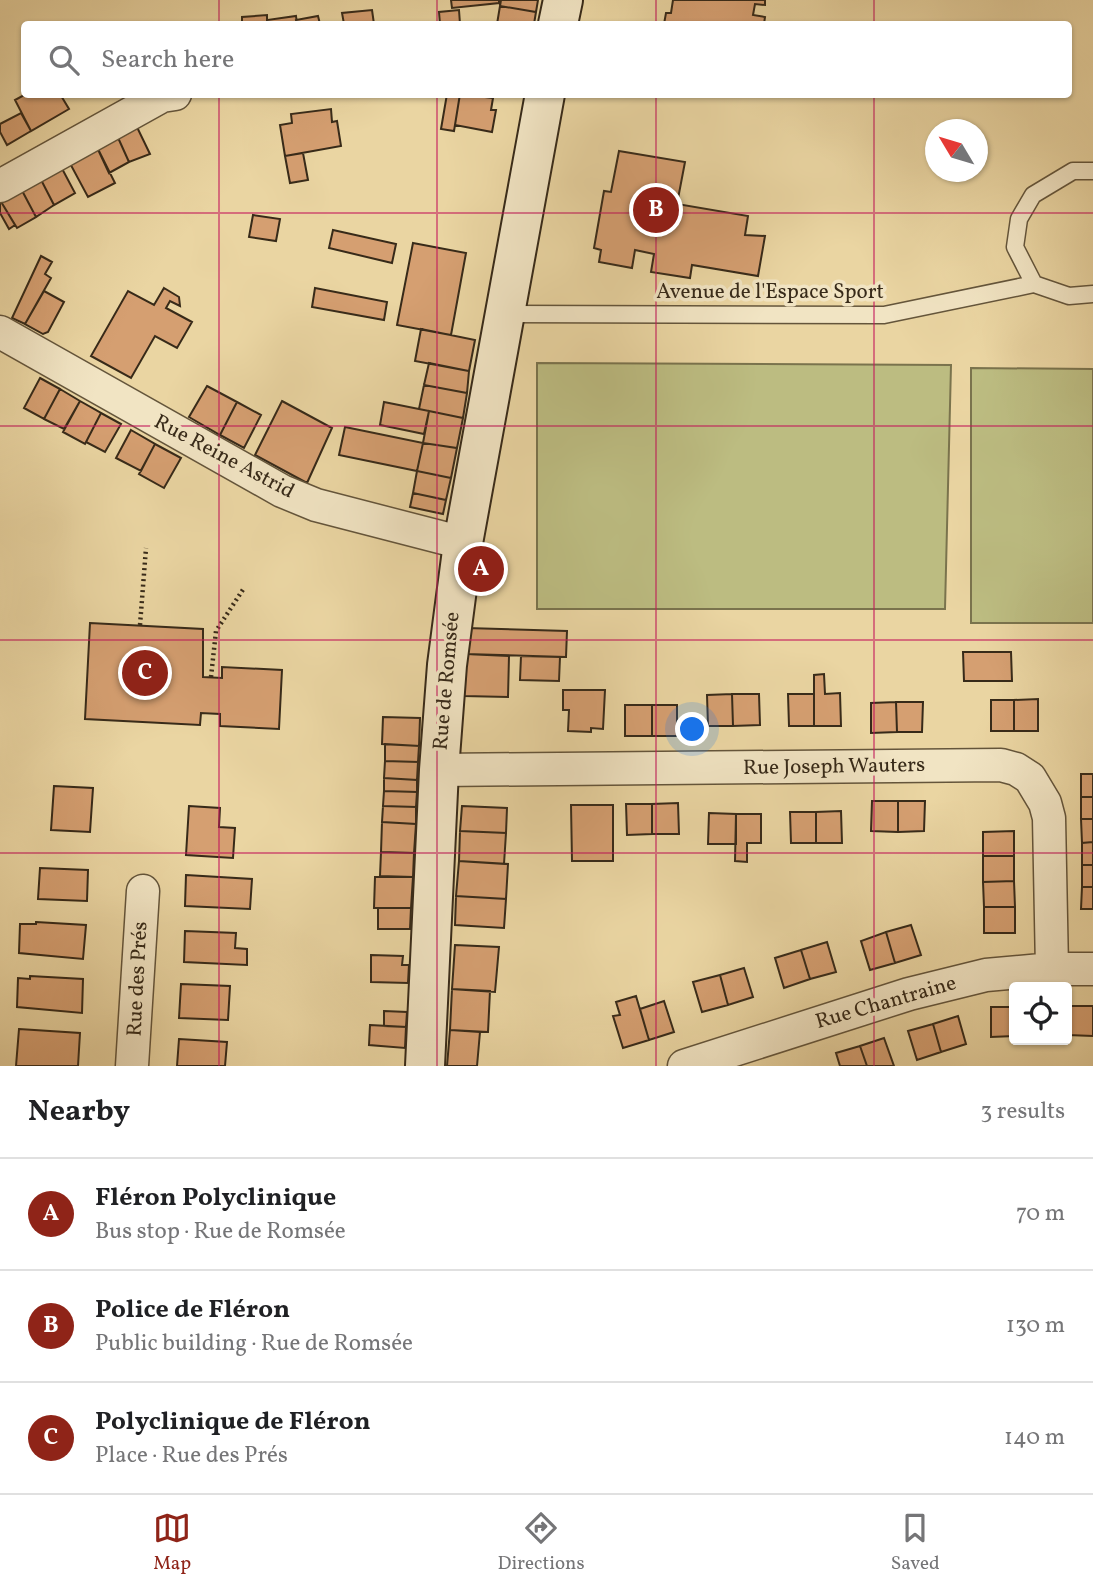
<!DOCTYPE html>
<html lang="en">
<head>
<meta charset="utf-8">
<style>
	:root { --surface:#fff; --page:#f6f6f6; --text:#202124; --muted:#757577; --line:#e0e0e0; --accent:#8f2418 }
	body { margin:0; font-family:Vollkorn,serif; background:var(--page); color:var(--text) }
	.controls { position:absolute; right:21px; bottom:21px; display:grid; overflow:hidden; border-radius:7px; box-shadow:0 2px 5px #0004 }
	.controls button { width:63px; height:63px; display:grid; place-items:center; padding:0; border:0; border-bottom:2px solid var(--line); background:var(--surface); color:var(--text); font:35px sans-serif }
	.compass { position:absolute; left:925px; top:119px; width:63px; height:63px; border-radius:50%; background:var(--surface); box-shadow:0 2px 5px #0004; rotate:308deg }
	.you { position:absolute; left:693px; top:730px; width:24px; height:24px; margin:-18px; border:5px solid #fff; border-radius:50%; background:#1a73e8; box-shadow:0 0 0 10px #1a73e833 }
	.badge { display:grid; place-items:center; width:46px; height:46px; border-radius:50%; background:var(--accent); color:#fff; font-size:23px; font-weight:700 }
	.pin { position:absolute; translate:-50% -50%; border:4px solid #fff; box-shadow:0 2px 7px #0006 }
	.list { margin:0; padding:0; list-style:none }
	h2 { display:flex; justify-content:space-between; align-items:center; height:91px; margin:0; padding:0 28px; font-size:30px }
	h2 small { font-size:23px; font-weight:400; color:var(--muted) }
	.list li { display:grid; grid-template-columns:46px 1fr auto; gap:21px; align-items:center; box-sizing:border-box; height:112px; padding:0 28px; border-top:2px solid var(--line) }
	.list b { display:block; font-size:26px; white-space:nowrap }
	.list p { margin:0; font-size:23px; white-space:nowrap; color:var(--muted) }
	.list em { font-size:23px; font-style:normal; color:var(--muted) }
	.icon { flex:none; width:38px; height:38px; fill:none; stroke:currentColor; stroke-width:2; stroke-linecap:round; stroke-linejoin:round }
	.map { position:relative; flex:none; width:1093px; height:1066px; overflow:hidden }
	.search { position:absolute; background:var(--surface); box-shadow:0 2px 5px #0004; left:21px; right:21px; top:21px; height:77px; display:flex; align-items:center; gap:18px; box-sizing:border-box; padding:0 24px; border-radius:7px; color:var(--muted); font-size:26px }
	.sheet { height:427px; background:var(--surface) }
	nav { display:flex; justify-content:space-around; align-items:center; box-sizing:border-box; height:98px; border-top:2px solid var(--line); background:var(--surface); font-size:19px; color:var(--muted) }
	nav a { display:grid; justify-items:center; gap:4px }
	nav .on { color:var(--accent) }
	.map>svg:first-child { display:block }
</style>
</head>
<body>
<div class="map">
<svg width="1093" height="1066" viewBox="0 0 1093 1066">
	<rect width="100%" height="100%" fill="#ead5a2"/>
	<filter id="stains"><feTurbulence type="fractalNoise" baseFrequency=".00286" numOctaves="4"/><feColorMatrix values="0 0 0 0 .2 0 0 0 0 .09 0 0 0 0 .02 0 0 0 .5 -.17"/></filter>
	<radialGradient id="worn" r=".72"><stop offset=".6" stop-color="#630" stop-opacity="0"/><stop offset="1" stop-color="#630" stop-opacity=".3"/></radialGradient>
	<!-- green -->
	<path fill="#bcbc81" stroke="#7a734d" stroke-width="2" d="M 537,363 L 951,365 L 945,609 L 537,609 Z
		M 971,368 L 1093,369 L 1093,623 L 971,623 Z"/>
	<!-- building -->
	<path fill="#d59f71" stroke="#372a19" stroke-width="2" d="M 451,0 L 499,0 L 499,3 L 452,8 Z
		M 501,0 L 538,0 L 536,12 L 500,6 Z
		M 673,0 L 765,0 L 765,5 L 755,4 L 753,15 L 765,17 L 764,24 L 664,24 L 666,13 L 671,13 Z
		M 500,6 L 536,12 L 534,24 L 497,24 Z
		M 372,10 L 374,24 L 344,24 L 342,13 Z
		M 459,10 L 460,24 L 440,24 L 439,12 Z
		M 267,15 L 267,24 L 242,24 L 242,17 Z
		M 296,16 L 297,24 L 267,24 L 267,20 Z
		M 318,16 L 320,24 L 297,24 L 296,20 Z
		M 26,94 L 60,94 L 69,109 L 31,131 L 15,100 Z
		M 447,94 L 460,94 L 454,131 L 441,129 Z
		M 460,94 L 493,98 L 491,110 L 496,110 L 492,132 L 455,125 Z
		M 331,109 L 332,122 L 337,121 L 341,146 L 285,156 L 280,125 L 292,123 L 291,114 Z
		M 21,113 L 31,131 L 7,145 L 0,132 L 0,124 Z
		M 135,123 L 150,154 L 129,162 L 115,131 Z
		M 115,131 L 129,162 L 109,173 L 94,141 Z
		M 94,141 L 115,183 L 88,197 L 66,156 Z
		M 619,151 L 685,162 L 677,204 L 748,216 L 745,235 L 765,236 L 758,276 L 692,265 L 690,278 L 651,272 L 654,254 L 635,250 L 632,268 L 599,262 L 601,250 L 594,248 L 604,191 L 611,192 Z
		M 303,153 L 308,180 L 290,183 L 285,156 Z
		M 58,161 L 75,193 L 54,205 L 37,172 Z
		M 37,172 L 54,205 L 36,217 L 18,183 Z
		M 18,183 L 36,217 L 17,228 L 0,200 Z
		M 0,200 L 15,225 L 9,229 L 0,213 Z
		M 253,215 L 280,219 L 276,241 L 249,237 Z
		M 333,230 L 396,244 L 392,263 L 329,248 Z
		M 413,243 L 466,253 L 451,335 L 397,325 Z
		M 41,256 L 52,262 L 45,274 L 51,278 L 25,324 L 12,318 Z
		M 164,288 L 179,297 L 180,306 L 170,301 L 166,308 L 192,322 L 177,348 L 155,336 L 131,378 L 91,356 L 128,291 L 154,305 Z
		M 315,288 L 387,302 L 384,320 L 312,307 Z
		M 44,291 L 64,302 L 48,332 L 43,334 L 25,324 Z
		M 421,329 L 475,340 L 469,371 L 415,361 Z
		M 429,363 L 469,371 L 467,393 L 424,385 Z
		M 40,378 L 60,389 L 44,419 L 24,408 Z
		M 424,385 L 467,393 L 463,418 L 419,409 Z
		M 207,386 L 237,402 L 220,435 L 189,417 Z
		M 60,389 L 80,401 L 64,429 L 44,419 Z
		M 80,401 L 101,413 L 85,444 L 63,432 Z
		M 282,401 L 332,428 L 307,483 L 255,455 Z
		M 237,402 L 261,415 L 244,448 L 220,435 Z
		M 384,402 L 429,411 L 424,434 L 380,425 Z
		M 429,411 L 463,418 L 457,448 L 423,443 Z
		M 101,413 L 121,424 L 105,452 L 86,442 Z
		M 345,427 L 423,443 L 417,471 L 339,455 Z
		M 131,430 L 155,444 L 141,471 L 116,458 Z
		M 423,443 L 457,448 L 451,478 L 417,471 Z
		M 155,444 L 181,458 L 164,488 L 139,474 Z
		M 417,471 L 451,478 L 446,500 L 413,493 Z
		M 413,493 L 446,500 L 443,514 L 410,507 Z
		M 90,623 L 203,629 L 203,677 L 222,678 L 222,667 L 282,670 L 279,729 L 220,726 L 220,714 L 201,713 L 200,725 L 85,719 Z
		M 466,628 L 567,631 L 566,657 L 465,654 Z
		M 963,652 L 1011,652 L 1012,681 L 964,681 Z
		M 465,654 L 509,656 L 508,697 L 464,696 Z
		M 521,656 L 560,657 L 559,681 L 520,680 Z
		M 824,674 L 825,694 L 840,693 L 841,726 L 814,726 L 814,675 Z
		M 563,690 L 605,690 L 603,729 L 591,728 L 591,732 L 568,731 L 569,710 L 563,710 Z
		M 732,694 L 759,694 L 760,725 L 733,726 Z
		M 732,694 L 733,726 L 708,726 L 707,695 Z
		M 788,694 L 814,694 L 814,726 L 789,726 Z
		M 1038,699 L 1038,731 L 1014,731 L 1014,700 Z
		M 991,700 L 1014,700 L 1014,731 L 991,731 Z
		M 896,702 L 923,702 L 922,732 L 897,732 Z
		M 896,702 L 897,732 L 871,733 L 871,703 Z
		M 625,705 L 652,705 L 652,736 L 625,736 Z
		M 652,705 L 677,705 L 677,736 L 652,736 Z
		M 383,717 L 420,718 L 419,746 L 382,744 Z
		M 385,744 L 419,746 L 418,762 L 385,761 Z
		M 385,761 L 418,762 L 417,780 L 384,778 Z
		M 1081,774 L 1093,774 L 1093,797 L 1081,797 Z
		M 384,778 L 417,780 L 417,792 L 384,791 Z
		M 54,786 L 93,788 L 90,832 L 51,830 Z
		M 384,791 L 417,792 L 416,807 L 383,806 Z
		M 1081,797 L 1093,797 L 1093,819 L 1081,819 Z
		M 872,801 L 898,801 L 898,832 L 871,831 Z
		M 898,801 L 925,801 L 924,831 L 898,832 Z
		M 678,803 L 679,834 L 652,834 L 652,804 Z
		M 626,804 L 652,804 L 652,834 L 627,835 Z
		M 571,805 L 613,805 L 613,861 L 572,861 Z
		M 189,806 L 220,808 L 219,827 L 235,828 L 233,858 L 186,855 Z
		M 383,806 L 416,807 L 416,824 L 382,822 Z
		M 462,806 L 507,808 L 506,833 L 460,831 Z
		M 841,811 L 842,843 L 816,843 L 816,812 Z
		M 790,812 L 816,812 L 816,843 L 791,843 Z
		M 709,813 L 736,814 L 736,844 L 708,844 Z
		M 736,814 L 761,814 L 761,843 L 747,843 L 747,862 L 735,861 Z
		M 1081,819 L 1093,819 L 1093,842 L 1082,843 Z
		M 382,822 L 416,824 L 414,853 L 381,852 Z
		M 460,831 L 506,833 L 504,864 L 459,861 Z
		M 1014,831 L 1014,856 L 983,856 L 983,832 Z
		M 1093,842 L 1093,865 L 1082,865 L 1082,843 Z
		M 381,852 L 414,853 L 413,877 L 380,876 Z
		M 983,856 L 1014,856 L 1014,881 L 983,882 Z
		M 459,861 L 508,864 L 506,899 L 456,896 Z
		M 1082,865 L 1093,865 L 1093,887 L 1082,887 Z
		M 40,868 L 88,870 L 87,901 L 38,899 Z
		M 186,875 L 252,879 L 250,909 L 185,906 Z
		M 375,877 L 413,877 L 411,908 L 374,908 Z
		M 1014,881 L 1015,907 L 984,907 L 983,882 Z
		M 1082,887 L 1093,887 L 1093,909 L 1081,909 Z
		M 456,896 L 506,899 L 504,928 L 455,925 Z
		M 984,907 L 1015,907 L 1015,933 L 984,933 Z
		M 378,908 L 411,908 L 410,929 L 378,929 Z
		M 36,922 L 86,925 L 83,959 L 19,953 L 20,924 L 36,924 Z
		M 911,925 L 921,955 L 895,963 L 886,932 Z
		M 185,931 L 236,933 L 235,948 L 247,949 L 247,965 L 184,962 Z
		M 886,932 L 895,963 L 870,970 L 861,941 Z
		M 827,942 L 836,972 L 810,979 L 801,950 Z
		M 455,945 L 499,947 L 495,992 L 452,989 Z
		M 801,950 L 810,979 L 784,988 L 775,958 Z
		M 371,955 L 403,956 L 402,965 L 409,965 L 408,983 L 371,982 Z
		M 744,968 L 753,997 L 728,1005 L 720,975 Z
		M 720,975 L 728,1005 L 702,1012 L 693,982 Z
		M 30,976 L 83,979 L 82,1013 L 17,1007 L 18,978 L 30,979 Z
		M 181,984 L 230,986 L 228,1020 L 179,1018 Z
		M 452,989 L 490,991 L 488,1032 L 450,1030 Z
		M 636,996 L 649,1040 L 623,1048 L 613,1016 L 620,1015 L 616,1002 Z
		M 664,1001 L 674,1032 L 649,1040 L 640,1009 Z
		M 1068,1006 L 1093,1006 L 1093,1036 L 1068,1035 Z
		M 991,1007 L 1014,1007 L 1014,1036 L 991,1037 Z
		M 384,1011 L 407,1012 L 406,1027 L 384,1026 Z
		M 958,1016 L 966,1044 L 941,1052 L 933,1024 Z
		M 933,1024 L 941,1052 L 917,1060 L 908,1031 Z
		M 370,1025 L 406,1027 L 405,1048 L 369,1045 Z
		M 19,1029 L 80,1033 L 78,1066 L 16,1066 Z
		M 450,1030 L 480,1032 L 477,1066 L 447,1066 Z
		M 884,1038 L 894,1066 L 867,1066 L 860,1046 Z
		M 179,1039 L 227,1042 L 225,1066 L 177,1066 Z
		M 860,1046 L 867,1066 L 840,1066 L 836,1053 Z"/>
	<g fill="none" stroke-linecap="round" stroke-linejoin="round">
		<defs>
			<path id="service" d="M 1093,171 L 1073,171 L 1033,195 L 1019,219 L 1015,247 L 1034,284 L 1069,296 L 1093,294
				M 505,314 L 884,315 L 1034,284"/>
			<path id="minor" d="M 0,186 L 162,96 L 175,94
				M 0,332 L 282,491 L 316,505 L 463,543
				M 439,770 L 1001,765 L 1016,769 L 1030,778 L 1045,803 L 1049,818 L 1052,969
				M 132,1066 L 143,891
				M 684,1066 L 909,994 L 986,975 L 1052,969 L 1093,969"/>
			<path id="secondary" d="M 558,24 L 563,0
				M 425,1066 L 439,770 L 447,665 L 463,543 L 545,94"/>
		</defs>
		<!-- service casing -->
		<use href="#service" stroke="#64553b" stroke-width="19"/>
		<!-- minor casing -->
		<use href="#minor" stroke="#64553b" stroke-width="35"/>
		<!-- secondary casing -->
		<use href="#secondary" stroke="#372a19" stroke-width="42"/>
		<!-- path -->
		<path stroke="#372a19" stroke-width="4.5" stroke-dasharray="2 3.5" stroke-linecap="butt" d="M 140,625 L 146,548
			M 211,677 L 216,631 L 244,588"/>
		<!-- service -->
		<use href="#service" stroke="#f1e4c3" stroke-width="16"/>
		<!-- minor -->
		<use href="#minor" stroke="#f1e4c3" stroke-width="32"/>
		<!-- secondary -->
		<use href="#secondary" stroke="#f1e4c3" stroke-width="38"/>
	</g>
	<!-- grid -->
	<path fill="none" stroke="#c2185b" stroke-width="2" stroke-opacity="0.55" d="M 219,0 L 219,24M 437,0 L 437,24M 656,0 L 656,24M 874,0 L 874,24M 219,94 L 219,1066M 437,94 L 437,1066M 656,94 L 656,1066M 874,94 L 874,1066M 0,213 L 1093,213M 0,426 L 1093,426M 0,640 L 1093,640M 0,853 L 1093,853"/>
	<g text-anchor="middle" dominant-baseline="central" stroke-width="7" stroke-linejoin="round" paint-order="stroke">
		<!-- street labels -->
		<g font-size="21" fill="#372a19" stroke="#f1e4c3">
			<text x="770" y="292">Avenue de l'Espace Sport</text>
			<text transform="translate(224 457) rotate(28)">Rue Reine Astrid</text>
			<text transform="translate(447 681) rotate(-85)">Rue de Romsée</text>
			<text transform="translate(834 767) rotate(-1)">Rue Joseph Wauters</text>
			<text transform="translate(138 979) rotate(-87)">Rue des Prés</text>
			<text transform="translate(886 1003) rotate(-16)">Rue Chantraine</text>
		</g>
	</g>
	<rect width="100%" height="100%" filter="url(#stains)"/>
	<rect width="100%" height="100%" fill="url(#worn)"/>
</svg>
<div class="controls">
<button><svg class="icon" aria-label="locate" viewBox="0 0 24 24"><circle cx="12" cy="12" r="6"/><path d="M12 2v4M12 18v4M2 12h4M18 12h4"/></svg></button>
</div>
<svg class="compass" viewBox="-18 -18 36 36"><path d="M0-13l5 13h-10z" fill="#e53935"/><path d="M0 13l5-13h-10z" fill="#757577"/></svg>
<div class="you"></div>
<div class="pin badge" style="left:481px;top:569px">A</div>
<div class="pin badge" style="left:656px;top:210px">B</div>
<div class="pin badge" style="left:145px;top:673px">C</div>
<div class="search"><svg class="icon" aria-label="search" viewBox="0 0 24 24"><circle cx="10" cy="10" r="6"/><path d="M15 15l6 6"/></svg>Search here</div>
</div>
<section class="sheet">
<h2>Nearby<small>3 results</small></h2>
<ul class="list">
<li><span class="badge">A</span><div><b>Fléron Polyclinique</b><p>Bus stop · Rue de Romsée</p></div><em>70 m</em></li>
<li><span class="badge">B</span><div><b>Police de Fléron</b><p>Public building · Rue de Romsée</p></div><em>130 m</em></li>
<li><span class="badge">C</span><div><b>Polyclinique de Fléron</b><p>Place · Rue des Prés</p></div><em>140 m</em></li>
</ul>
</section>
<nav>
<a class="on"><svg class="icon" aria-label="map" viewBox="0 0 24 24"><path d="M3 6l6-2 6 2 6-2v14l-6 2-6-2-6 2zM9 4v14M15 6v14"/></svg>Map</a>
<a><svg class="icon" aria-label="directions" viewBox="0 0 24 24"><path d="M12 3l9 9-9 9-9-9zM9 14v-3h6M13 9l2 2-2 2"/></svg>Directions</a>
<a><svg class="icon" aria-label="saved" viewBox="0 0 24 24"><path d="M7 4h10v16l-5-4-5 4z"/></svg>Saved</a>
</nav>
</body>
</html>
